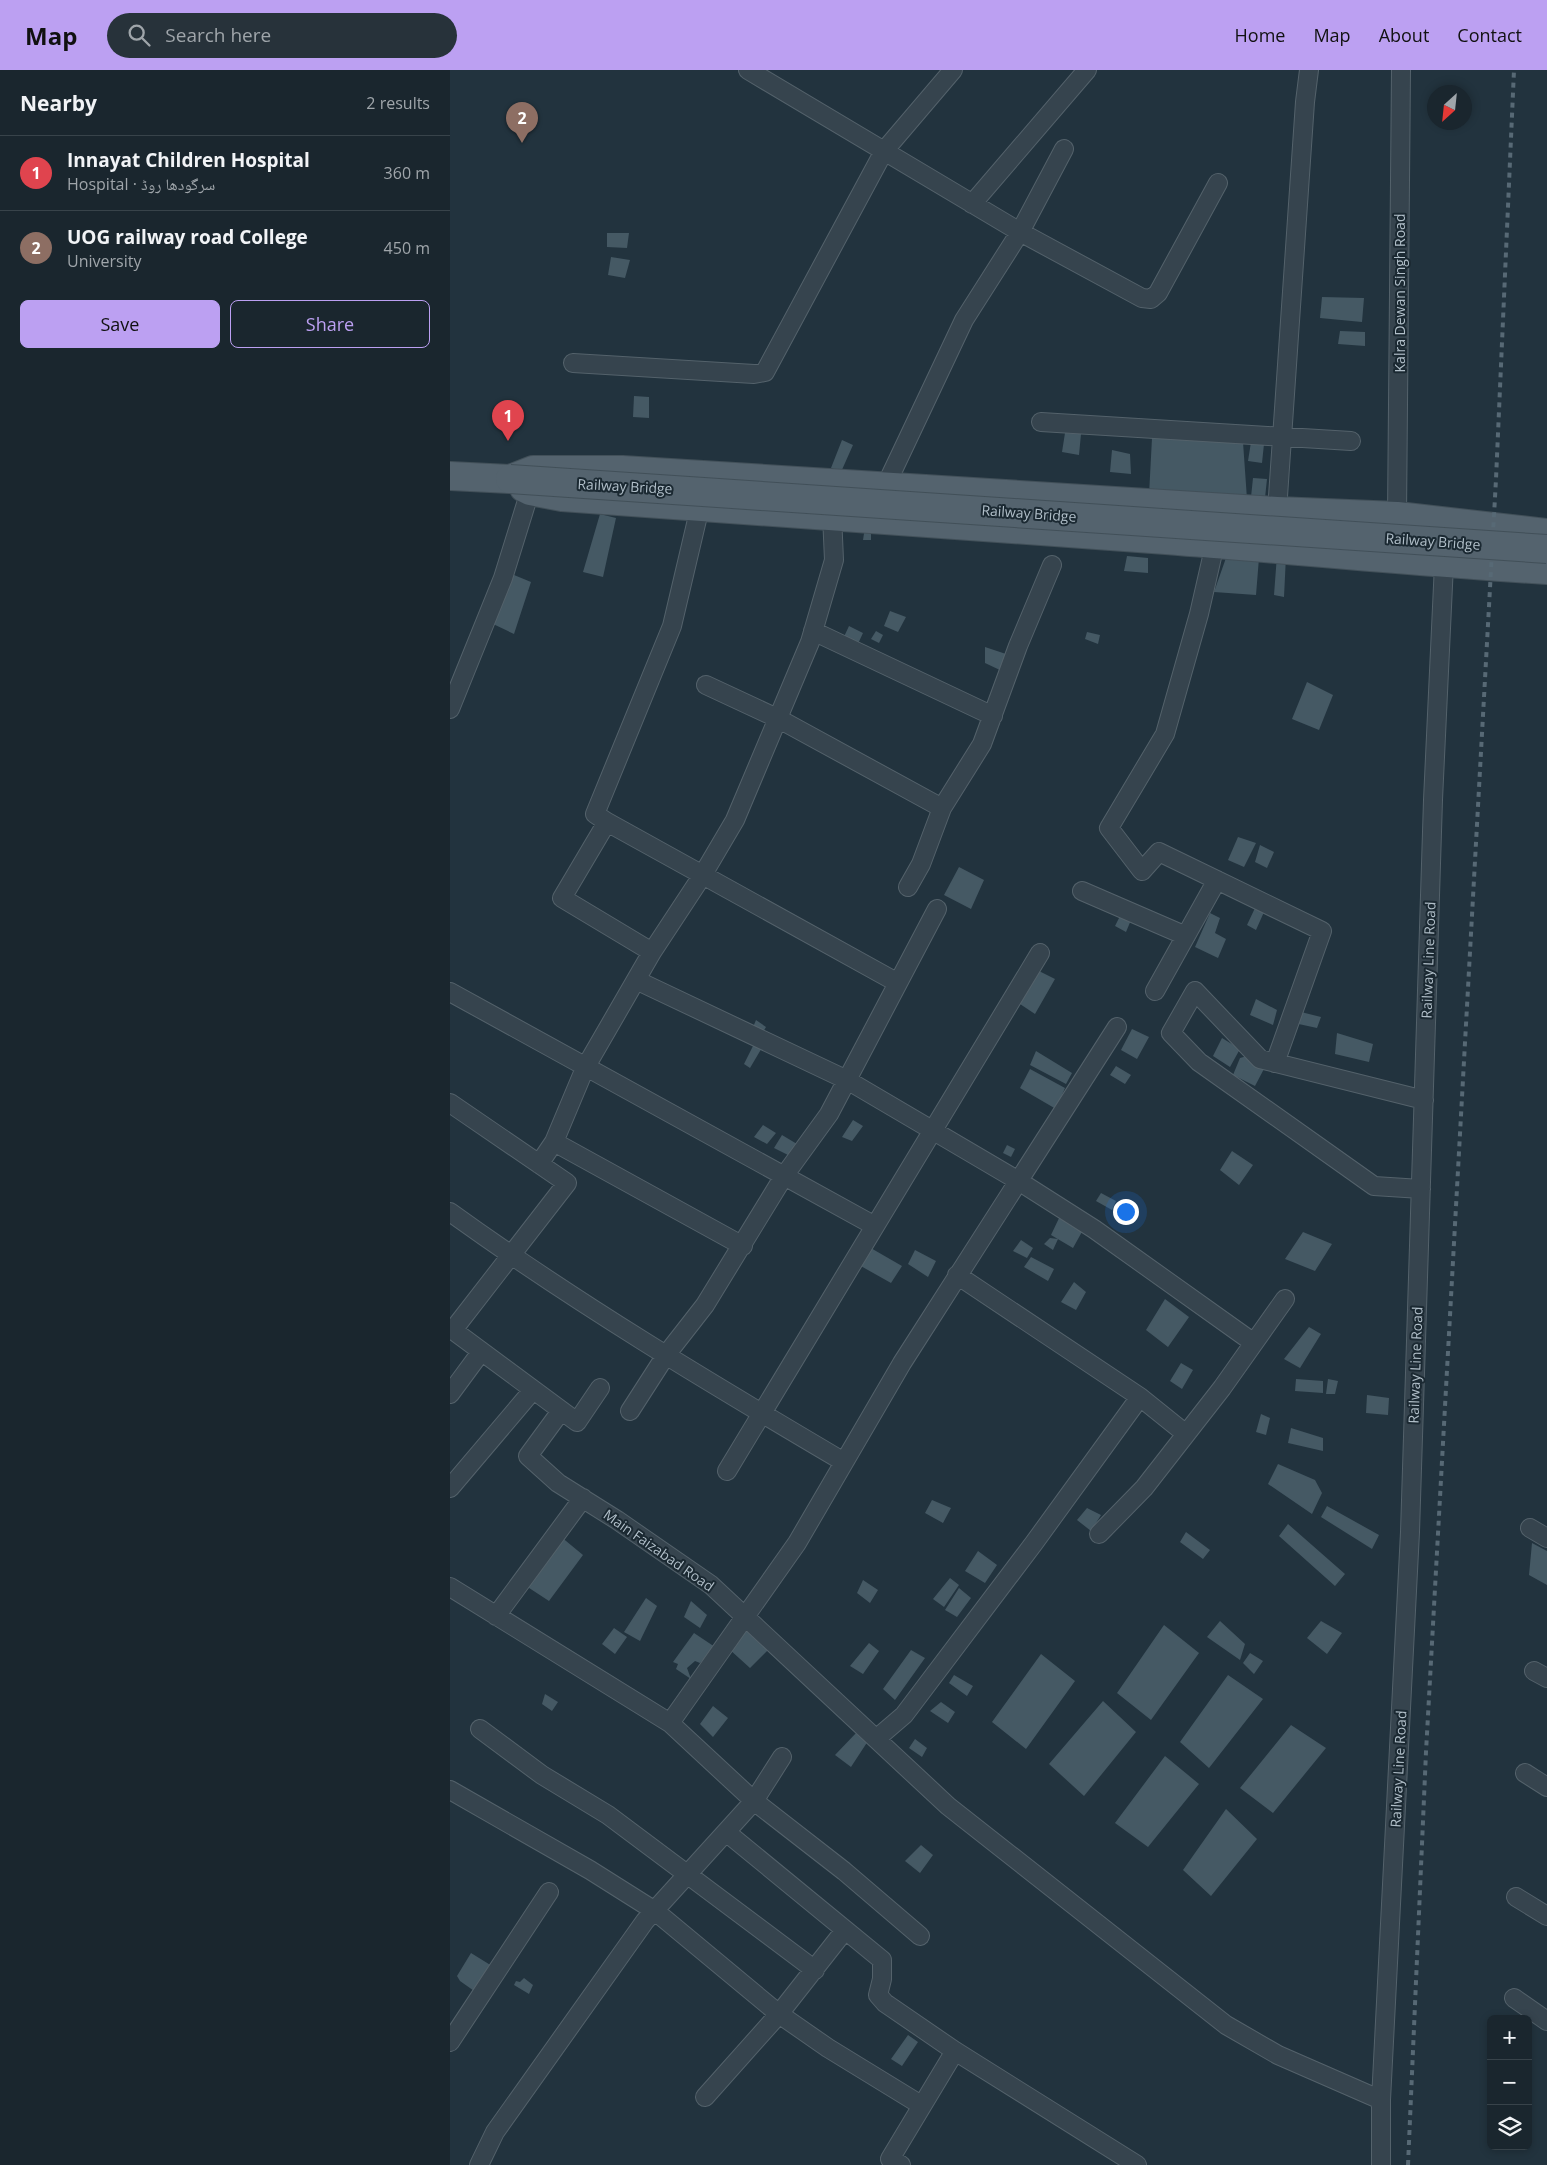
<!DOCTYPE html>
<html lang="en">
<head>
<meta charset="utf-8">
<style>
	:root { --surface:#1a262e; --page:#27323a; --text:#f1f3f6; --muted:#9fa5aa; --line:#38434a; --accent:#bca0f2 }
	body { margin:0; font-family:"Open Sans","Noto Naskh Arabic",sans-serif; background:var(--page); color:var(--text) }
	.controls { position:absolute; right:15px; bottom:15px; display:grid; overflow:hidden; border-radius:8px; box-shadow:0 2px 8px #0003 }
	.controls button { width:45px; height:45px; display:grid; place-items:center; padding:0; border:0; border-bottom:1px solid var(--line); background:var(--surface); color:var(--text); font:25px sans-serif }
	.compass { position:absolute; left:977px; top:15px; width:45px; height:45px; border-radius:50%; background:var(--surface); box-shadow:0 2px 8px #0003; rotate:207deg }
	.you { position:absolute; left:675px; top:1141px; width:18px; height:18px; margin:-12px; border:4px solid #fff; border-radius:50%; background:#1a73e8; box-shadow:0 0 0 8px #1a73e833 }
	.badge { display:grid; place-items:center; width:32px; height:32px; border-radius:50%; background:var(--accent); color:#fff; font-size:16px; font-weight:700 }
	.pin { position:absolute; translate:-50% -41px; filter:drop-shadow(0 1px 2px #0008) }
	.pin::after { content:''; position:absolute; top:26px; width:18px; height:15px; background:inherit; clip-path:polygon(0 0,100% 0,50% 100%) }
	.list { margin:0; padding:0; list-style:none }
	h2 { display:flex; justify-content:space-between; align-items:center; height:65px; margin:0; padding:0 20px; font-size:21px }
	h2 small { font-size:16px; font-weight:400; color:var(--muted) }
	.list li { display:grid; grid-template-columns:32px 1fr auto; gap:15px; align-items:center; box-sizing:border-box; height:75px; padding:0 20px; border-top:1px solid var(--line) }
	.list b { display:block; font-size:19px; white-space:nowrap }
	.list p { margin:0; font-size:16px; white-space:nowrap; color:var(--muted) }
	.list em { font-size:16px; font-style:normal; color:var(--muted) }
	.actions { display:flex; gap:10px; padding:15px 20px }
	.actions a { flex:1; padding:11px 0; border:1px solid var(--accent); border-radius:8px; text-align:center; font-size:18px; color:var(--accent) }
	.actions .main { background:var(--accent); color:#111 }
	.icon { flex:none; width:28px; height:28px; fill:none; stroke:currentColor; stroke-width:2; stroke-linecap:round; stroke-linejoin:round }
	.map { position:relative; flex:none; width:1097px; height:2095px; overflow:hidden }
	header { display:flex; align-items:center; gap:30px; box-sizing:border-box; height:70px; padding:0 25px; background:var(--accent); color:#111 }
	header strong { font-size:24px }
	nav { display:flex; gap:28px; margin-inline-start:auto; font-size:18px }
	.search { width:350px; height:45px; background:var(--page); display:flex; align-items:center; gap:12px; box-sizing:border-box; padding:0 18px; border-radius:28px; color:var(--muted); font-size:19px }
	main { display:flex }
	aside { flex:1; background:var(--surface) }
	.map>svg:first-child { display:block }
</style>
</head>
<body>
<header>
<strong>Map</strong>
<div class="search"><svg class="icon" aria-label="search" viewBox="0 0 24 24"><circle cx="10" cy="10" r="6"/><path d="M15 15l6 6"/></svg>Search here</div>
<nav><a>Home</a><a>Map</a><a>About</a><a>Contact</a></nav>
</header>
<main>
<aside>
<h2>Nearby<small>2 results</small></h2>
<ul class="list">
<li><span class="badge" style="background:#e0444e">1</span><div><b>Innayat Children Hospital</b><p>Hospital · سرگودھا روڈ</p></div><em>360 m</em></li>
<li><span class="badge" style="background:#8d6e63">2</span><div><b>UOG railway road College</b><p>University</p></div><em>450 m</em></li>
</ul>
<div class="actions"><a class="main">Save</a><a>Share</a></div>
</aside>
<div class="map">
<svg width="1097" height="2095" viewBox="0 0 1097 2095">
	<rect width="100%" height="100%" fill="#22333e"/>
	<!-- building -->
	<path fill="#455964" d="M 157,163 L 179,163 L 177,178 L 157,177 Z
		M 161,187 L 180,190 L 175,208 L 158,205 Z
		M 872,227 L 914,228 L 912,252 L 870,248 Z
		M 890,261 L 915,262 L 915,276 L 888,274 Z
		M 184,326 L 199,327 L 199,348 L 183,347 Z
		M 615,363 L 631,364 L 629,385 L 612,382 Z
		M 702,368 L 793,372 L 797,429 L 699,425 Z
		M 392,370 L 403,375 L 391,402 L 381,398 Z
		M 801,372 L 814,374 L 812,393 L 798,391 Z
		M 662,380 L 680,384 L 681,404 L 660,402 Z
		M 803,408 L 817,409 L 815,428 L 801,427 Z
		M 150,444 L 166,448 L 153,507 L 133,502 Z
		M 415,457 L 421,458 L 421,470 L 413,470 Z
		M 777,485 L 809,488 L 806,525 L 764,522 Z
		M 827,485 L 836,486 L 834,527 L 824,525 Z
		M 677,486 L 698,488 L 698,503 L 674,501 Z
		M 57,502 L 81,512 L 64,564 L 41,553 Z
		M 440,541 L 456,547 L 448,562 L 434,556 Z
		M 399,556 L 413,563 L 406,578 L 392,571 Z
		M 426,561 L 433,565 L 429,573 L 421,569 Z
		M 637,562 L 650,565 L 648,574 L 635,569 Z
		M 535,577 L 556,584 L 552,601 L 535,593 Z
		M 857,612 L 883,625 L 869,660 L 842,649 Z
		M 788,767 L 806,773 L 794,797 L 778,790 Z
		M 810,775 L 824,782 L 817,798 L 805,792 Z
		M 509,797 L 534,810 L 521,839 L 494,825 Z
		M 805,838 L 814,842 L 806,860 L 797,855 Z
		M 760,843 L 770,848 L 765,863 L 776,869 L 768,888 L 745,877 Z
		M 670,846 L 681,850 L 676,862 L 665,856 Z
		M 587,900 L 605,909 L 585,944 L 567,932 Z
		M 806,929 L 827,940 L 823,955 L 800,945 Z
		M 847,941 L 871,947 L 867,958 L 844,953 Z
		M 306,950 L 316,957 L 310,967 L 301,962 Z
		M 682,959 L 699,967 L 687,989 L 671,980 Z
		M 887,963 L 923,974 L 919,992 L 885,984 Z
		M 772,968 L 790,979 L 780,997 L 763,986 Z
		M 305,972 L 313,976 L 300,998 L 294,994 Z
		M 586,981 L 622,1003 L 616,1014 L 580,995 Z
		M 797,986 L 815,997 L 805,1016 L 783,1005 L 790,988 Z
		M 666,996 L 681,1005 L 675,1014 L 660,1005 Z
		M 580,999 L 615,1018 L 606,1039 L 570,1018 Z
		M 403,1050 L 413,1056 L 402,1071 L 392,1067 Z
		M 313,1055 L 326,1063 L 317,1074 L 304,1067 Z
		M 332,1065 L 347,1074 L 340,1086 L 324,1078 Z
		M 557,1075 L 565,1079 L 561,1087 L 553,1083 Z
		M 782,1081 L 803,1095 L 789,1115 L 770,1100 Z
		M 651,1123 L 666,1131 L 662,1140 L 646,1131 Z
		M 610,1146 L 633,1160 L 623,1178 L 601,1165 Z
		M 853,1162 L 882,1174 L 865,1201 L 835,1189 Z
		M 600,1168 L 608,1169 L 603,1180 L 594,1174 Z
		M 571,1170 L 583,1178 L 577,1188 L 563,1181 Z
		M 419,1177 L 452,1196 L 441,1213 L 409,1195 Z
		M 465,1180 L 486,1191 L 478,1207 L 458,1194 Z
		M 581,1187 L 604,1199 L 598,1211 L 574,1197 Z
		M 624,1212 L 636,1222 L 626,1240 L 611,1232 Z
		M 715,1229 L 739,1247 L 718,1277 L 696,1260 Z
		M 859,1257 L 871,1264 L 850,1298 L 834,1289 Z
		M 731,1293 L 743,1300 L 732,1319 L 720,1311 Z
		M 846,1309 L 873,1311 L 873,1323 L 845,1321 Z
		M 878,1309 L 888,1311 L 885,1324 L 876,1324 Z
		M 917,1325 L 939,1328 L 938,1345 L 916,1343 Z
		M 811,1344 L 820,1348 L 816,1365 L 806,1362 Z
		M 841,1358 L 873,1368 L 873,1381 L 838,1373 Z
		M 828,1394 L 865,1410 L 872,1423 L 862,1444 L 818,1414 Z
		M 482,1430 L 501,1438 L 493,1453 L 475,1443 Z
		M 877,1436 L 929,1465 L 922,1479 L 871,1447 Z
		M 637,1438 L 651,1445 L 641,1461 L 627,1450 Z
		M 838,1454 L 895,1504 L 885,1516 L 829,1466 Z
		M 736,1462 L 760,1480 L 753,1489 L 730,1472 Z
		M 110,1466 L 133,1485 L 99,1531 L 73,1514 Z
		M 1082,1473 L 1097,1481 L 1097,1515 L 1079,1505 Z
		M 528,1481 L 547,1495 L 535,1513 L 515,1501 Z
		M 500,1508 L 509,1515 L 494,1537 L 483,1529 Z
		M 413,1510 L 428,1520 L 420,1533 L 407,1523 Z
		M 509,1518 L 521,1528 L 507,1547 L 495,1540 Z
		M 196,1528 L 207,1536 L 190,1571 L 174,1562 Z
		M 241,1531 L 257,1545 L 250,1558 L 234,1547 Z
		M 770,1551 L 795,1574 L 790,1590 L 757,1567 Z
		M 871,1551 L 892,1563 L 877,1584 L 857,1568 Z
		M 296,1555 L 321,1577 L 300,1598 L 279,1579 Z
		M 714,1555 L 749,1583 L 701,1650 L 667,1623 Z
		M 164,1558 L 177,1567 L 165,1584 L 152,1574 Z
		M 244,1563 L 265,1577 L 250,1593 L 245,1591 L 237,1598 L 241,1609 L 226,1599 L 228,1594 L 223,1592 Z
		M 419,1573 L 429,1581 L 413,1604 L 400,1596 Z
		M 461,1580 L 475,1588 L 445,1630 L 433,1619 Z
		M 800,1583 L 813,1591 L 804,1604 L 793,1593 Z
		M 591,1584 L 625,1611 L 576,1679 L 542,1652 Z
		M 504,1605 L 523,1616 L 517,1626 L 499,1613 Z
		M 778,1605 L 813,1629 L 759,1698 L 730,1672 Z
		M 95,1624 L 108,1632 L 102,1641 L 92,1634 Z
		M 653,1631 L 686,1662 L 634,1726 L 599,1694 Z
		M 491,1632 L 505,1642 L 498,1653 L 480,1641 Z
		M 263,1636 L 278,1648 L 263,1667 L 250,1654 Z
		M 841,1655 L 876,1678 L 823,1743 L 790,1718 Z
		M 407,1662 L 418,1671 L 401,1697 L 385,1685 Z
		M 465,1669 L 477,1678 L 472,1687 L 459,1678 Z
		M 715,1686 L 749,1714 L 698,1777 L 665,1753 Z
		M 776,1739 L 807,1769 L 761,1826 L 733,1800 Z
		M 471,1775 L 483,1785 L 470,1803 L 455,1791 Z
		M 21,1883 L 42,1896 L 27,1923 L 10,1911 L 7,1906 Z
		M 74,1908 L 83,1915 L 79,1924 L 64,1915 L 66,1911 L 70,1912 Z
		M 458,1965 L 468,1972 L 452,1996 L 441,1989 Z"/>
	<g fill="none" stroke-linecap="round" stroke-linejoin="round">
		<defs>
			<path id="street" d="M 298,0 L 570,162 L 692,228 L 701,229 L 708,223 L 768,113
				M 522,134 L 637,0
				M 123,293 L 304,304 L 315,302 L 434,81 L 503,0
				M 591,352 L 901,371
				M 436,415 L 514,250 L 570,162 L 614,79
				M 827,441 L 855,32 L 859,0
				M 947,446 L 951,0
				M 765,474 L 749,544 L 715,664 L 659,758 L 692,801 L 709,782 L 872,861 L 825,993
				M 363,561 L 543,646
				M 256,615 L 329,649 L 492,738
				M 0,639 L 53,508 L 80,421
				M 157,752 L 145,744 L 222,556 L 250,437
				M 458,817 L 471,794 L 492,738 L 532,674 L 568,576 L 602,495
				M 632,821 L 736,866
				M 202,882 L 112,828 L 157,752 L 448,913
				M 186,910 L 397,1010 L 567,1110 L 644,1159 L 804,1273
				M 705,921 L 767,810
				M 0,922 L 425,1156
				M 0,1033 L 117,1113 L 3,1260
				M 104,1072 L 293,1176
				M 89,1094 L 104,1072 L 135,998 L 202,882 L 252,806 L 285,750 L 360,572 L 384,490 L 382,445
				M 971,1119 L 924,1116 L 749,992 L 721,963 L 745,921 L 810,989 L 974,1030
				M 0,1142 C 126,1233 260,1313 394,1392
				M 507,1205 L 690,1327 L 736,1364
				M 0,1258 L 127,1352 L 150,1318
				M 0,1324 L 31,1282
				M 111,1341 L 78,1386 L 108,1413 L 167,1450 L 261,1515 L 498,1736 L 776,1955 L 828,1985 L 931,2030
				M 180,1341 L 216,1285 L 255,1235 L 334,1106 L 379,1044 L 487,839
				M 277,1401 L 590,883
				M 0,1418 L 83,1320
				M 1080,1458 L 1097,1468
				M 649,1464 L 694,1418 L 772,1318 L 835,1229
				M 0,1517 L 220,1653 L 304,1731 L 394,1801 L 470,1866
				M 46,1546 L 133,1428
				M 1084,1601 L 1097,1608
				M 220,1653 L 347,1473 L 452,1293 L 667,957
				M 30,1659 L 92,1705 L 158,1745 L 365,1900
				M 426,1669 L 454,1645 L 584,1473 L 690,1327
				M 1075,1703 L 1097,1717
				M 0,1720 L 140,1800 L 205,1841 L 329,1944 L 378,1978 L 471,2035
				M 276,1762 L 432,1890 L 432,1909 L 428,1925 L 435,1933 L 505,1981 L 687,2095
				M 1066,1827 L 1097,1846
				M 1064,1928 L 1097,1951
				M 0,1972 L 99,1822
				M 255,2027 L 329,1944 L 395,1860
				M 29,2095 L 45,2062 L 195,1851 L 304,1731 L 332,1687
				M 451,2095 L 440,2089 L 505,1981
				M 931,2095 L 931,2030 L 960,1462 L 983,730 L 994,494"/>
			<path id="primary" d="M 0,406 L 60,409 L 83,400 L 172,400 L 827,441 L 947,446 L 1097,463
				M 74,418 L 80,421 L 112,427 C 313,442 515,455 716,470 C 843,480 970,492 1097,500"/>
		</defs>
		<!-- street casing -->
		<use href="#street" stroke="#54626b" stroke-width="20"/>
		<!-- primary casing -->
		<use href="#primary" stroke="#425059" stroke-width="30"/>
		<!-- street -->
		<use href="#street" stroke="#36444e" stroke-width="18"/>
		<!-- primary -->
		<use href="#primary" stroke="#54636e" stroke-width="28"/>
		<!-- rail -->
		<path stroke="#576975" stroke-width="4" stroke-dasharray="5 5" stroke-linecap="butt" d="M 958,2095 L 976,1682 L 1046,409 L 1064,0"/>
		<defs>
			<path id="primary-bridge" d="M 60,409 L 1097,479"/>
		</defs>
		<!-- primary-bridge casing -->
		<use href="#primary-bridge" stroke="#425059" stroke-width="30" stroke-linecap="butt"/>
		<!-- primary-bridge -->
		<use href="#primary-bridge" stroke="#54636e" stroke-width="28"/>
	</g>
	<g text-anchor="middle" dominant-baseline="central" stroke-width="4" stroke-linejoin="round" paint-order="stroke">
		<!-- street labels -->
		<g font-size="14" fill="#b1bfc9" stroke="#1b2932">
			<text transform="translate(949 223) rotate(-90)">Kalra Dewan Singh Road</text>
			<text transform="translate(175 416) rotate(3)">Railway Bridge</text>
			<text transform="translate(579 443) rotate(4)">Railway Bridge</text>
			<text transform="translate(983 471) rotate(4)">Railway Bridge</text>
			<text transform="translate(978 890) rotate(-88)">Railway Line Road</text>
			<text transform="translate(965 1295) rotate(-88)">Railway Line Road</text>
			<text transform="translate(209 1480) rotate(35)">Main Faizabad Road</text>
			<text transform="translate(948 1699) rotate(-87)">Railway Line Road</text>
		</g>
	</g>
</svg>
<div class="controls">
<button>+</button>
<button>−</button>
<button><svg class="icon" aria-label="layers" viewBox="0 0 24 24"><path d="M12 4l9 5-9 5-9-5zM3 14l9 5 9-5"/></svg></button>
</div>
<svg class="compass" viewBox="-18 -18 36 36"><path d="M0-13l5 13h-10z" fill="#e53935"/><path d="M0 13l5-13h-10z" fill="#9fa5aa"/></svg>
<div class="you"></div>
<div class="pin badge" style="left:58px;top:371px;background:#e0444e">1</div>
<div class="pin badge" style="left:72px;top:73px;background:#8d6e63">2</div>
</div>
</main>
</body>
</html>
